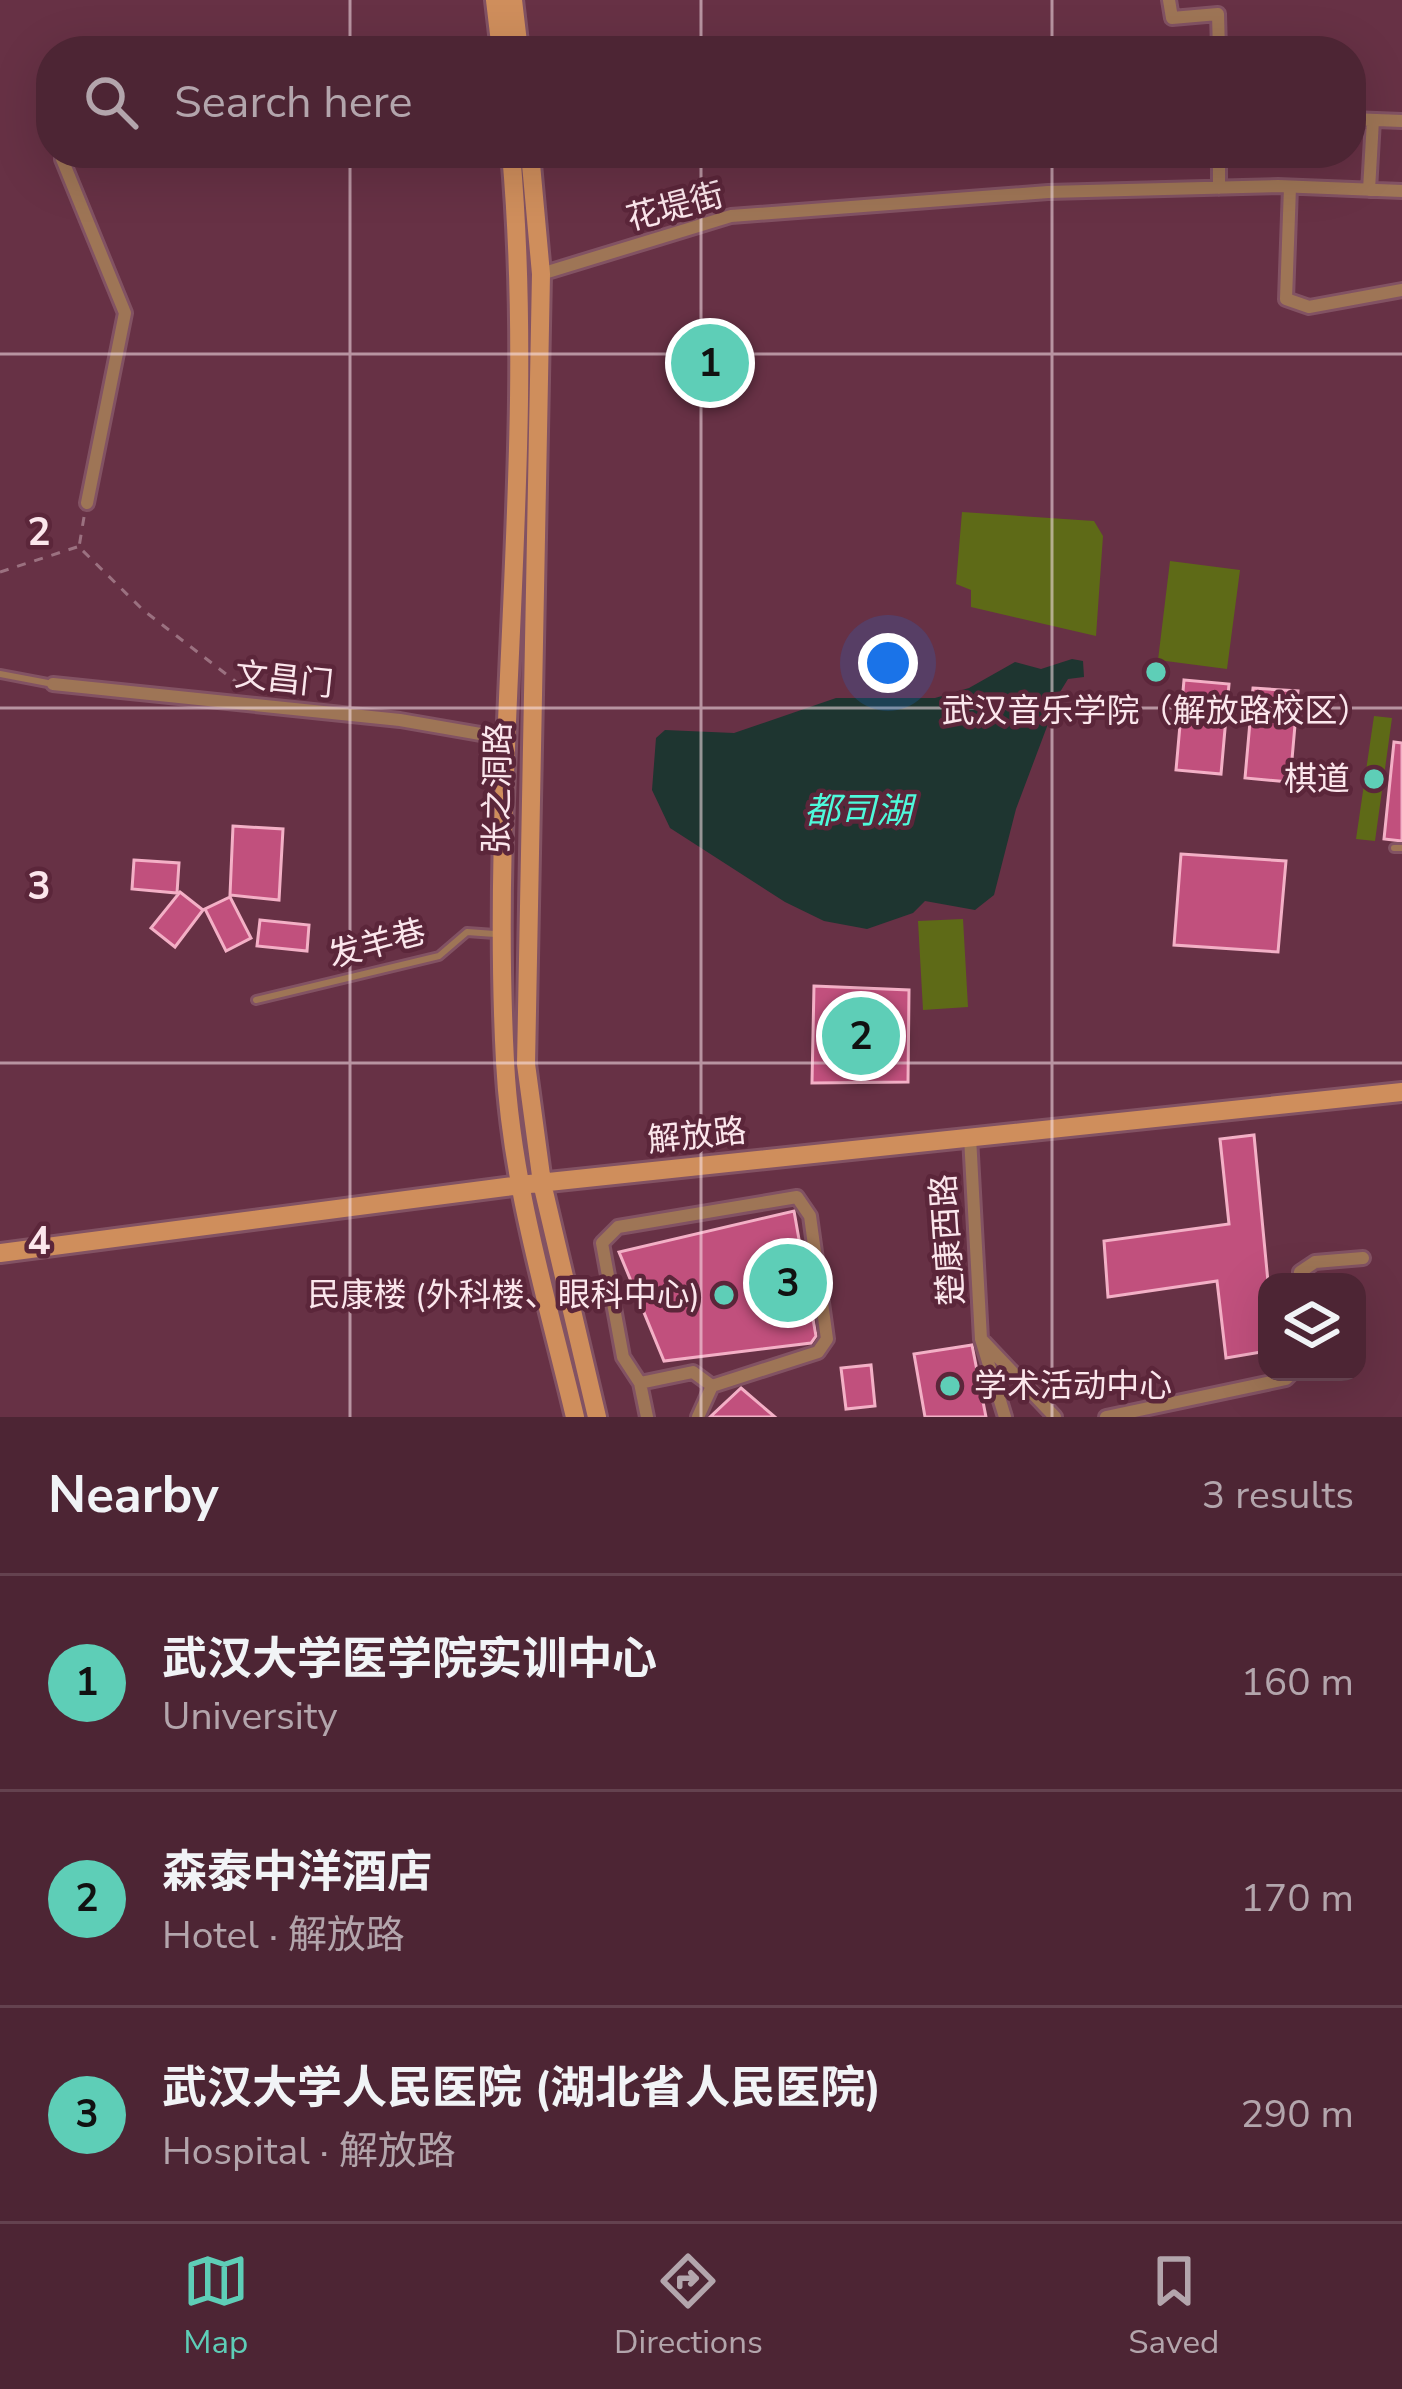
<!DOCTYPE html>
<html lang="en">
<head>
<meta charset="utf-8">
<style>
	:root { --surface:#4d2534; --page:#573140; --text:#f1f3f6; --muted:#b3a5ac; --line:#64424f; --accent:#5eceb7 }
	body { margin:0; font-family:"Nunito Sans","Noto Sans SC",sans-serif; background:var(--page); color:var(--text) }
	.controls { position:absolute; right:36px; bottom:36px; display:grid; overflow:hidden; border-radius:24px; box-shadow:0 12px 48px #0002 }
	.controls button { width:108px; height:108px; display:grid; place-items:center; padding:0; border:0; border-bottom:3px solid var(--line); background:var(--surface); color:var(--text); font:60px sans-serif }
	.you { position:absolute; left:888px; top:663px; width:42px; height:42px; margin:-30px; border:9px solid #fff; border-radius:50%; background:#1a73e8; box-shadow:0 0 0 18px #1a73e833 }
	.badge { display:grid; place-items:center; width:78px; height:78px; border-radius:50%; background:var(--accent); color:#111; font-size:39px; font-weight:700 }
	.pin { position:absolute; translate:-50% -50%; border:6px solid #fff; box-shadow:0 3px 12px #0006 }
	.list { margin:0; padding:0; list-style:none }
	h2 { display:flex; justify-content:space-between; align-items:center; height:156px; margin:0; padding:0 48px; font-size:51px }
	h2 small { font-size:39px; font-weight:400; color:var(--muted) }
	.list li { display:grid; grid-template-columns:78px 1fr auto; gap:36px; align-items:center; box-sizing:border-box; height:216px; padding:0 48px; border-top:3px solid var(--line) }
	.list b { display:block; font-size:45px; white-space:nowrap }
	.list p { margin:0; font-size:39px; white-space:nowrap; color:var(--muted) }
	.list em { font-size:39px; font-style:normal; color:var(--muted) }
	.icon { flex:none; width:66px; height:66px; fill:none; stroke:currentColor; stroke-width:2; stroke-linecap:round; stroke-linejoin:round }
	.map { position:relative; flex:none; width:1402px; height:1417px; overflow:hidden }
	.search { position:absolute; background:var(--surface); box-shadow:0 12px 48px #0002; left:36px; right:36px; top:36px; height:132px; display:flex; align-items:center; gap:30px; box-sizing:border-box; padding:0 42px; border-radius:48px; color:var(--muted); font-size:45px }
	.sheet { height:804px; background:var(--surface) }
	nav { display:flex; justify-content:space-around; align-items:center; box-sizing:border-box; height:168px; border-top:3px solid var(--line); background:var(--surface); font-size:33px; color:var(--muted) }
	nav a { display:grid; justify-items:center; gap:6px }
	nav .on { color:var(--accent) }
	.map>svg:first-child { display:block }
</style>
</head>
<body>
<div class="map">
<svg width="1402" height="1417" viewBox="0 0 1402 1417">
	<rect width="100%" height="100%" fill="#673145"/>
	<!-- green -->
	<path fill="#5e6a17" d="M 962,512 L 1094,521 L 1103,536 L 1096,636 L 971,607 L 971,590 L 956,584 Z
		M 1170,561 L 1240,570 L 1227,669 L 1158,660 Z
		M 1374,716 L 1392,718 L 1375,841 L 1356,839 Z
		M 963,919 L 968,1007 L 923,1010 L 918,921 Z"/>
	<!-- water -->
	<path fill="#1e3530" d="M 1072,659 L 1083,661 L 1084,677 L 1068,679 L 1060,692 L 1016,809 L 994,895 L 975,910 L 925,901 L 913,913 L 867,929 L 824,921 L 785,902 L 670,828 L 652,790 L 656,738 L 665,730 L 734,733 L 836,698 L 935,698 L 969,688 L 1015,662 L 1041,669 Z"/>
	<!-- building -->
	<path fill="#c1507d" stroke="#f3b0c6" stroke-width="3" d="M 1184,680 L 1229,684 L 1221,774 L 1176,770 Z
		M 1253,688 L 1298,691 L 1290,782 L 1245,778 Z
		M 1394,742 L 1402,743 L 1402,841 L 1384,839 Z
		M 233,826 L 283,829 L 279,900 L 230,895 Z
		M 1181,854 L 1286,861 L 1278,952 L 1174,945 Z
		M 134,860 L 179,863 L 177,893 L 132,889 Z
		M 180,892 L 203,910 L 175,947 L 151,928 Z
		M 230,897 L 251,938 L 226,951 L 205,909 Z
		M 260,920 L 309,925 L 307,951 L 257,946 Z
		M 814,986 L 909,990 L 908,1082 L 812,1083 Z
		M 1254,1135 L 1268,1282 L 1267,1351 L 1226,1358 L 1217,1281 L 1108,1297 L 1104,1241 L 1229,1224 L 1220,1139 Z
		M 794,1211 L 816,1336 L 811,1343 L 664,1361 L 619,1252 Z
		M 972,1345 L 986,1417 L 925,1417 L 914,1354 Z
		M 871,1365 L 875,1406 L 846,1409 L 841,1368 Z
		M 741,1388 L 775,1417 L 710,1417 Z"/>
	<g fill="none" stroke-linecap="round" stroke-linejoin="round">
		<defs>
			<path id="lane" d="M 0,674 L 53,684
				M 1394,848 L 1402,848
				M 256,1000 L 439,956 L 467,932 L 495,934"/>
			<path id="street" d="M 1169,0 L 1172,18 L 1218,14 L 1219,51
				M 1351,119 L 1402,121
				M 62,159 L 125,313 L 87,503
				M 1290,187 L 1286,299 L 1309,307 L 1402,290
				M 1219,188 L 1219,153
				M 1369,190 L 1373,120
				M 541,274 L 731,216 L 1048,192 L 1278,186 L 1402,191
				M 53,684 L 400,720 L 509,739
				M 970,1137 L 981,1339
				M 1301,1282 L 1300,1272 L 1315,1262 L 1363,1258
				M 640,1383 L 623,1357 L 602,1243 L 618,1227 L 797,1197 L 810,1216 L 827,1339 L 818,1352 L 712,1386
				M 647,1417 L 640,1383 L 693,1372 L 712,1386 L 698,1417
				M 1005,1417 L 981,1339 L 1055,1417
				M 1106,1417 L 1286,1379 L 1293,1372"/>
			<path id="secondary" d="M 495,0 L 501,51
				M 513,0 L 519,51
				M 511,153 C 538,456 489,758 505,1061 C 511,1183 547,1299 575,1417
				M 530,153 L 541,274 L 526,1064 L 542,1183 L 597,1417
				M 0,1253 L 520,1185 L 1402,1092"/>
		</defs>
		<!-- lane casing -->
		<use href="#lane" stroke="#825263" stroke-width="12"/>
		<!-- street casing -->
		<use href="#street" stroke="#825263" stroke-width="18"/>
		<!-- secondary casing -->
		<use href="#secondary" stroke="#825263" stroke-width="24"/>
		<!-- path -->
		<path stroke="#9b7180" stroke-width="3" stroke-dasharray="9 9" stroke-linecap="butt" d="M 84,517 L 79,547 L 143,610 L 244,688
			M 0,572 L 77,547"/>
		<!-- lane -->
		<use href="#lane" stroke="#9e7556" stroke-width="6"/>
		<!-- street -->
		<use href="#street" stroke="#9e7556" stroke-width="12"/>
		<!-- secondary -->
		<use href="#secondary" stroke="#cf8e5c" stroke-width="18"/>
	</g>
	<!-- grid -->
	<path fill="none" stroke="#fbe6ec" stroke-width="3" stroke-opacity="0.55" d="M 350,0 L 350,51M 701,0 L 701,51M 1052,0 L 1052,51M 350,153 L 350,1417M 701,153 L 701,1417M 1052,153 L 1052,1417M 0,354 L 1402,354M 0,708 L 1402,708M 0,1063 L 1402,1063"/>
	<!-- markers -->
	<g fill="#5eceb7" stroke="#5b263a" stroke-width="4.5">
		<circle cx="1156" cy="672" r="12"/>
		<circle cx="1374" cy="779" r="12"/>
		<circle cx="724" cy="1295" r="12"/>
		<circle cx="950" cy="1386" r="12"/>
	</g>
	<g text-anchor="middle" dominant-baseline="central" stroke-width="9" stroke-linejoin="round" paint-order="stroke">
		<!-- street labels -->
		<g font-size="33" fill="#fbe6ec" stroke="#5b263a">
			<text transform="translate(675 207) rotate(-15)">花堤街</text>
			<text transform="translate(284 680) rotate(6)">文昌门</text>
			<text transform="translate(498 788) rotate(-89)">张之洞路</text>
			<text transform="translate(377 944) rotate(-15)">发羊巷</text>
			<text transform="translate(697 1136) rotate(-6)">解放路</text>
			<text transform="translate(948 1240) rotate(-94)">楚康西路</text>
		</g>
		<!-- poi labels -->
		<g font-size="33" fill="#fbe6ec" stroke="#5b263a" text-anchor="end">
			<text x="1156" y="711" text-anchor="middle">武汉音乐学院（解放路校区）</text>
			<text x="1350" y="779">棋道</text>
			<text x="700" y="1295">民康楼 (外科楼、眼科中心)</text>
			<text x="974" y="1386" text-anchor="start">学术活动中心</text>
		</g>
		<!-- water labels -->
		<g font-size="36" font-style="italic" fill="#4ef9db" stroke="#5b263a">
			<text x="858" y="811">都司湖</text>
		</g>
	</g>
	<g font-size="39" text-anchor="middle" font-weight="bold" fill="#fbe6ec" stroke="#5b263a" stroke-width="9" stroke-linejoin="round" paint-order="stroke">
		<text x="39" y="545">2</text>
		<text x="39" y="899">3</text>
		<text x="39" y="1254">4</text>
	</g>
</svg>
<div class="controls">
<button><svg class="icon" aria-label="layers" viewBox="0 0 24 24"><path d="M12 4l9 5-9 5-9-5zM3 14l9 5 9-5"/></svg></button>
</div>
<div class="you"></div>
<div class="pin badge" style="left:710px;top:363px">1</div>
<div class="pin badge" style="left:861px;top:1036px">2</div>
<div class="pin badge" style="left:788px;top:1283px">3</div>
<div class="search"><svg class="icon" aria-label="search" viewBox="0 0 24 24"><circle cx="10" cy="10" r="6"/><path d="M15 15l6 6"/></svg>Search here</div>
</div>
<section class="sheet">
<h2>Nearby<small>3 results</small></h2>
<ul class="list">
<li><span class="badge">1</span><div><b>武汉大学医学院实训中心</b><p>University</p></div><em>160 m</em></li>
<li><span class="badge">2</span><div><b>森泰中洋酒店</b><p>Hotel · 解放路</p></div><em>170 m</em></li>
<li><span class="badge">3</span><div><b>武汉大学人民医院 (湖北省人民医院)</b><p>Hospital · 解放路</p></div><em>290 m</em></li>
</ul>
</section>
<nav>
<a class="on"><svg class="icon" aria-label="map" viewBox="0 0 24 24"><path d="M3 6l6-2 6 2 6-2v14l-6 2-6-2-6 2zM9 4v14M15 6v14"/></svg>Map</a>
<a><svg class="icon" aria-label="directions" viewBox="0 0 24 24"><path d="M12 3l9 9-9 9-9-9zM9 14v-3h6M13 9l2 2-2 2"/></svg>Directions</a>
<a><svg class="icon" aria-label="saved" viewBox="0 0 24 24"><path d="M7 4h10v16l-5-4-5 4z"/></svg>Saved</a>
</nav>
</body>
</html>
